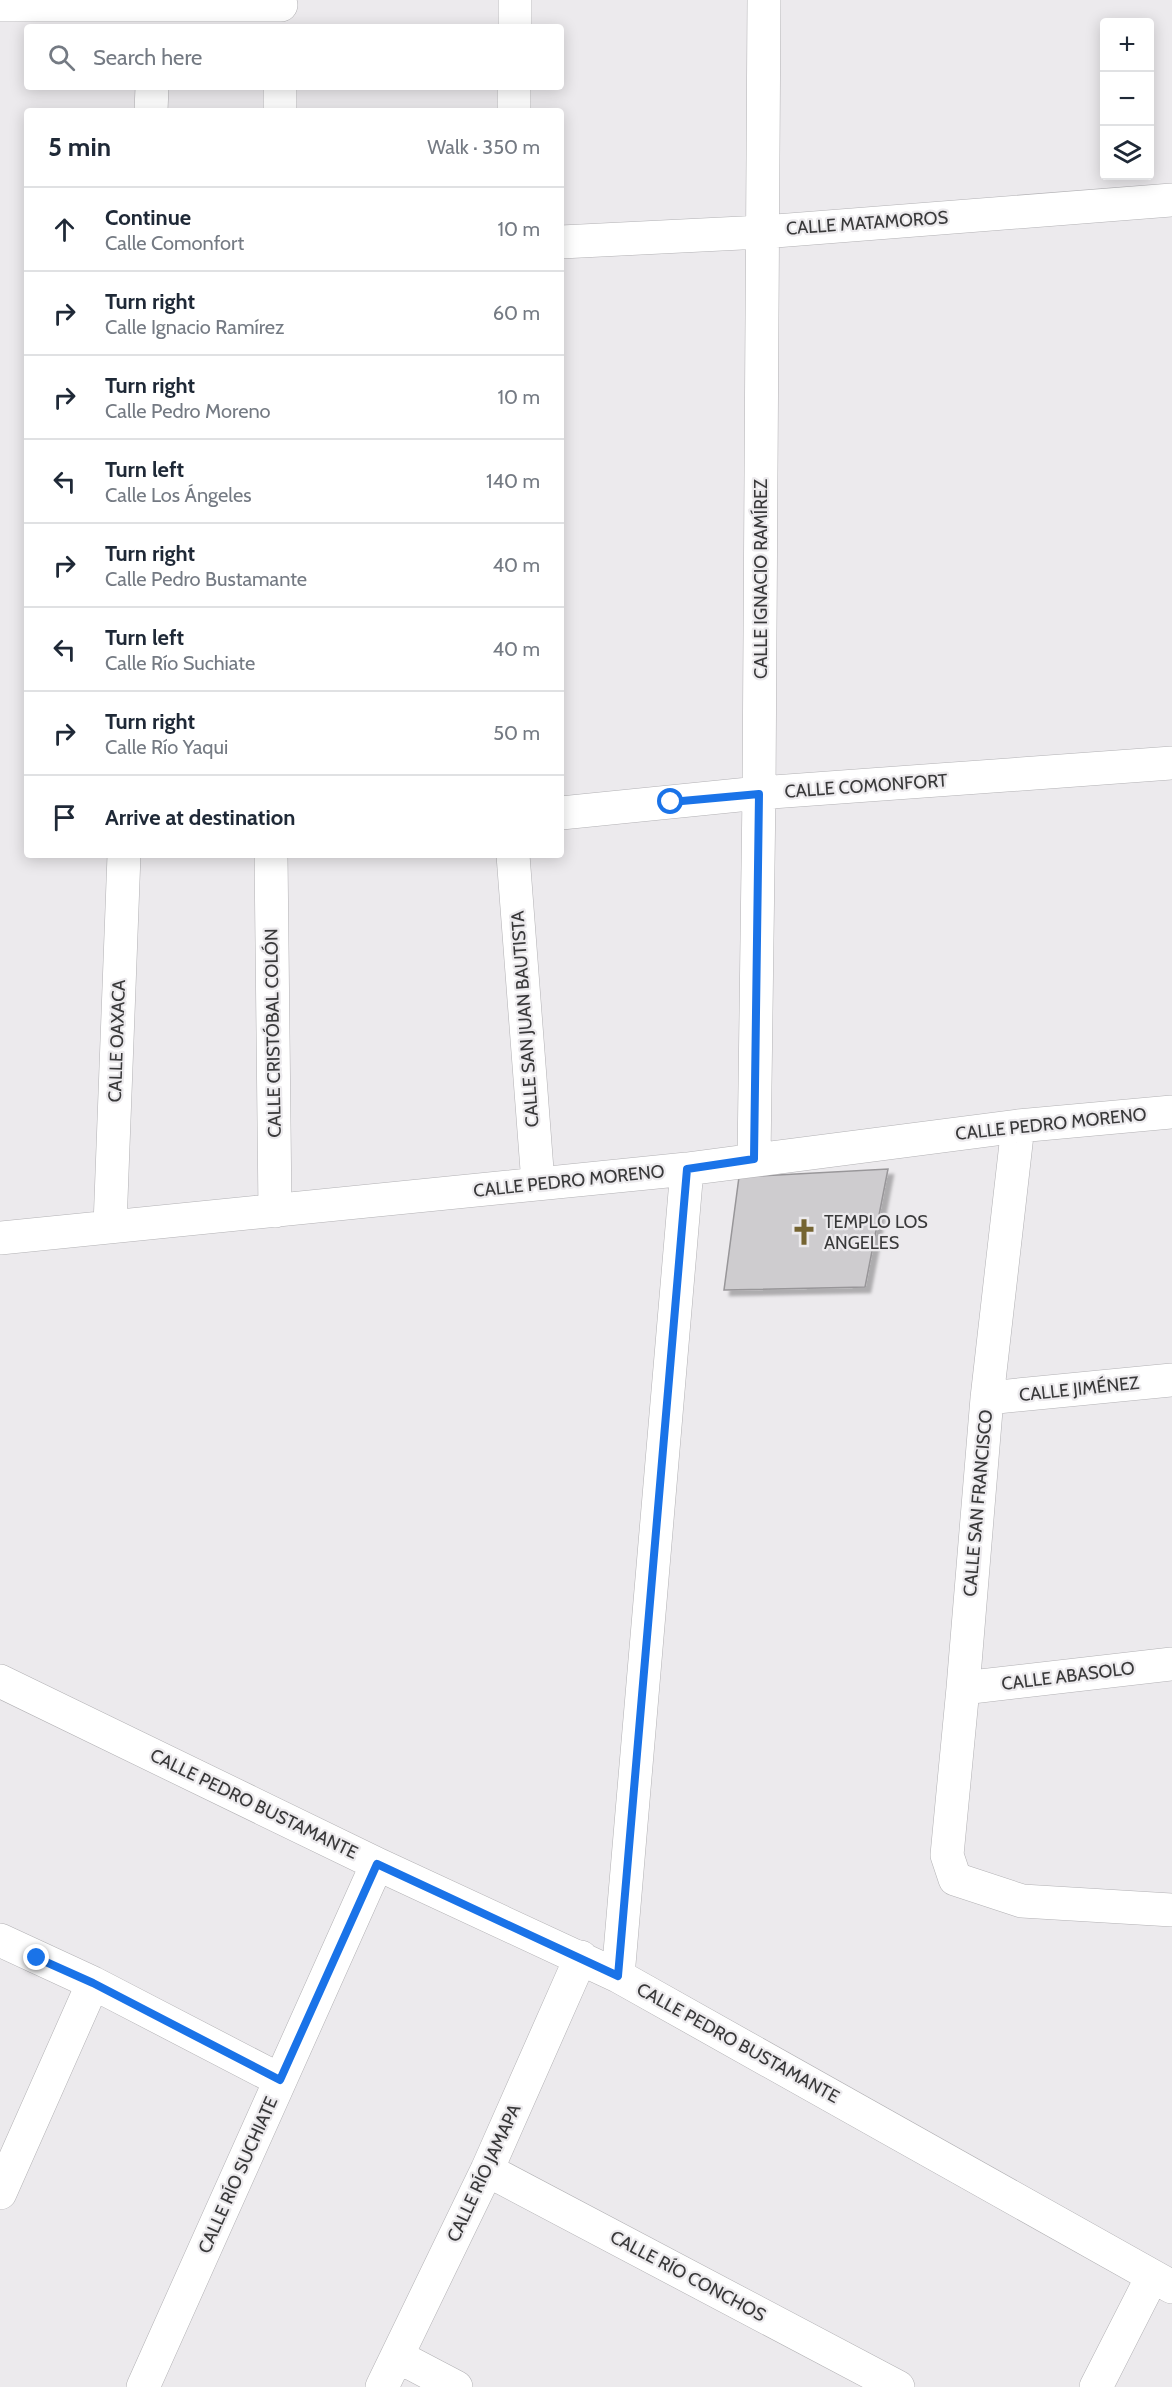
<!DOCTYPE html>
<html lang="en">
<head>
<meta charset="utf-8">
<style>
	:root { --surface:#fff; --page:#f6f6f7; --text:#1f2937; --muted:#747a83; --line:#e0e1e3 }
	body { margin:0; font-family:Cabin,sans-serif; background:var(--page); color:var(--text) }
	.controls { position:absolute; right:18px; top:18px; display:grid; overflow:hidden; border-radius:6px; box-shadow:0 3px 15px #0003 }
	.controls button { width:54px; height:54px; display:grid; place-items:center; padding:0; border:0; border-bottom:2px solid var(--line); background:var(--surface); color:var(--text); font:30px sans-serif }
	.stop { position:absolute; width:18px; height:18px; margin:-14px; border:4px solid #1a73e8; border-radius:50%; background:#fff }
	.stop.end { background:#1a73e8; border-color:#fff; box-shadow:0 2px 6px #0008 }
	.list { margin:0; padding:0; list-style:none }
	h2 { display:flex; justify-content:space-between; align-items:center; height:78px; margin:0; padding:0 24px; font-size:26px }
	h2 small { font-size:20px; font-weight:400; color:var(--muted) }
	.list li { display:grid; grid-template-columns:39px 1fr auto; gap:18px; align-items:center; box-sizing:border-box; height:84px; padding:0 24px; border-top:2px solid var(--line) }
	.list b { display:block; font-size:22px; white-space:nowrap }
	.list p { margin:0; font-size:20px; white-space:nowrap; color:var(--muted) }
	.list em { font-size:20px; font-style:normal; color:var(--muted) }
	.icon { flex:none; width:33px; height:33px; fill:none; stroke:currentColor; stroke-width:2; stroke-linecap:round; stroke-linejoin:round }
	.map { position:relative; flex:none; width:1172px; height:2387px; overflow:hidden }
	.search { position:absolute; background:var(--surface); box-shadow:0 3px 15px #0003; left:24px; top:24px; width:540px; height:66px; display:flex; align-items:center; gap:15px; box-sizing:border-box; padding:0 21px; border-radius:6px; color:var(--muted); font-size:22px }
	.panel { position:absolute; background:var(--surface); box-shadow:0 3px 15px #0003; left:24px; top:108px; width:540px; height:750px; border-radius:6px }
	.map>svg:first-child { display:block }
</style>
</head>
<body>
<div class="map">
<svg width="1172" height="2387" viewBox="0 0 1172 2387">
	<defs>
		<filter id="shadow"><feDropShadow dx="5.5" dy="5.5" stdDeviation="1.5" flood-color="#0004"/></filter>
	</defs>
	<rect width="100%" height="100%" fill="#eceaed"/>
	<!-- building -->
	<path fill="#cecccf" stroke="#989699" stroke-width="1.5" filter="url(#shadow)" d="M 888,1169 L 865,1287 L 724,1290 L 739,1177 Z"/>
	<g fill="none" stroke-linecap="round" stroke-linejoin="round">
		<defs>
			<path id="minor" d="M 0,5 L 281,5
				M 515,27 L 515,0
				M 151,111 L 152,87
				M 280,111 L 280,87
				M 514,111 L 514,87
				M 561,242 L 762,232 L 1172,200
				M 561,813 L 759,793 L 1172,763
				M 271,855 L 275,1211
				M 513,855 L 538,1183
				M 1018,1126 L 987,1398 L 963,1688 L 947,1855 L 955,1879 L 1022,1901 L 1172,1910
				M 754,1159 L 759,793 L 764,0
				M 110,1226 L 124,855
				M 0,1238 L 687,1169 L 1018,1126 L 1172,1112
				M 987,1398 L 1172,1380
				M 0,1681 L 377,1864 L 618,1976 L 1172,2287
				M 963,1688 L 1172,1664
				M 0,1940 L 93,1983 L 280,2080
				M 618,1976 L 687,1169
				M 487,2170 L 898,2387
				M 0,2193 L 93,1983
				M 397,2356 L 456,2387
				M 143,2387 L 377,1864
				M 382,2387 L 487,2170 L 581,1957
				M 1096,2387 L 1152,2277"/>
		</defs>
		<!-- minor casing -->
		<use href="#minor" stroke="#b2b1b4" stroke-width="34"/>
		<!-- minor -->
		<use href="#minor" stroke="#fff" stroke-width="33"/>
	</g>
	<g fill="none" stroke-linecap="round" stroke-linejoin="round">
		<!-- route -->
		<path stroke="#1a73e8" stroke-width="8" d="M 37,1958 L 93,1983 L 280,2080 L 377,1864 L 618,1976 L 687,1169 L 754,1159 L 759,794 L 671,802"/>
	</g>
	<!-- icons -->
	<defs>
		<symbol id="church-bare" viewBox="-9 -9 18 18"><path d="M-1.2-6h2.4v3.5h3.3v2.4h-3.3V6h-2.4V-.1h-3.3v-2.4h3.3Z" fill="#756432" stroke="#eceaed" stroke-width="2.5" paint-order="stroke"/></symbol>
	</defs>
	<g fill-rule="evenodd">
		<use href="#church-bare" x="785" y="1213" width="38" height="38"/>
	</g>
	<g text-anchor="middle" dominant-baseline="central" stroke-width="4.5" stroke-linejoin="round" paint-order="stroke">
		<!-- street labels -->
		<g font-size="18" fill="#39393a" stroke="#eceaed">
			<text transform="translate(867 223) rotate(-4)">CALLE MATAMOROS</text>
			<text transform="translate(761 579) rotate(-90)">CALLE IGNACIO RAMÍREZ</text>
			<text transform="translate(866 786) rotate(-4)">CALLE COMONFORT</text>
			<text transform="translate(525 1019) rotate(-94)">CALLE SAN JUAN BAUTISTA</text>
			<text transform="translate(273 1033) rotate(-91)">CALLE CRISTÓBAL COLÓN</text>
			<text transform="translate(117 1041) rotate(-88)">CALLE OAXACA</text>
			<text transform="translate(1051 1124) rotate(-6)">CALLE PEDRO MORENO</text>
			<text transform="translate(569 1181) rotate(-6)">CALLE PEDRO MORENO</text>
			<text transform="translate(1079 1389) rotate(-6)">CALLE JIMÉNEZ</text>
			<text transform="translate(978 1503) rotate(-85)">CALLE SAN FRANCISCO</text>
			<text transform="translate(1068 1676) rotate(-7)">CALLE ABASOLO</text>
			<text transform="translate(254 1804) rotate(26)">CALLE PEDRO BUSTAMANTE</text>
			<text transform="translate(738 2043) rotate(29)">CALLE PEDRO BUSTAMANTE</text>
			<text transform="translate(484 2173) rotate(-65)">CALLE RÍO JAMAPA</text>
			<text transform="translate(238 2175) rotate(-66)">CALLE RÍO SUCHIATE</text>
			<text transform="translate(688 2276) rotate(28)">CALLE RÍO CONCHOS</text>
		</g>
		<!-- poi labels -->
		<g font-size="18" fill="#39393a" stroke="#eceaed" text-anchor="start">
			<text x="824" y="1222">TEMPLO LOS<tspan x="824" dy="21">ANGELES</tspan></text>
		</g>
	</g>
</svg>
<div class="controls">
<button>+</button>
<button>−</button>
<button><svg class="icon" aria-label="layers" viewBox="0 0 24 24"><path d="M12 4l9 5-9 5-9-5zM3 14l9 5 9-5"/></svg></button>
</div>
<div class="stop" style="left:671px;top:802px"></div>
<div class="stop end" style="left:37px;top:1958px"></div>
<div class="search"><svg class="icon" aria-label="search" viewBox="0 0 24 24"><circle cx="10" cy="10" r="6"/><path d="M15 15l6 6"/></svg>Search here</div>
<section class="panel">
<h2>5 min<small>Walk · 350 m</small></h2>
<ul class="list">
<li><svg class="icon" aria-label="ahead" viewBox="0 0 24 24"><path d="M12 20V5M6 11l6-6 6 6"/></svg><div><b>Continue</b><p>Calle Comonfort</p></div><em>10 m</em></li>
<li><svg class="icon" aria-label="right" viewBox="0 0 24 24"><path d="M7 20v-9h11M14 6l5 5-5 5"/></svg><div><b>Turn right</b><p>Calle Ignacio Ramírez</p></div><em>60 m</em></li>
<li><svg class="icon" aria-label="right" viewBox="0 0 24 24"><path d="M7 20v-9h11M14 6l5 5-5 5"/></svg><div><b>Turn right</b><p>Calle Pedro Moreno</p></div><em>10 m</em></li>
<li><svg class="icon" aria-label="left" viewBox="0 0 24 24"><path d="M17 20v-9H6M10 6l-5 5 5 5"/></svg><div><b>Turn left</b><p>Calle Los Ángeles</p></div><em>140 m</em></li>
<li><svg class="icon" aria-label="right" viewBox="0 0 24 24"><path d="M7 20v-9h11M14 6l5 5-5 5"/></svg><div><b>Turn right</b><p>Calle Pedro Bustamante</p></div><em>40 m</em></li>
<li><svg class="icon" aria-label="left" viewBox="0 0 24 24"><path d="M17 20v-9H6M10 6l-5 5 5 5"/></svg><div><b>Turn left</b><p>Calle Río Suchiate</p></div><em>40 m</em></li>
<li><svg class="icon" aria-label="right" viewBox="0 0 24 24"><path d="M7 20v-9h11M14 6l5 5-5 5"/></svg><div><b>Turn right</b><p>Calle Río Yaqui</p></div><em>50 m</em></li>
<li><svg class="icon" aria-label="arrive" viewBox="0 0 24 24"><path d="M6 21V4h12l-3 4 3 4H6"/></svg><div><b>Arrive at destination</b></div></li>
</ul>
</section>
</div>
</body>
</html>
